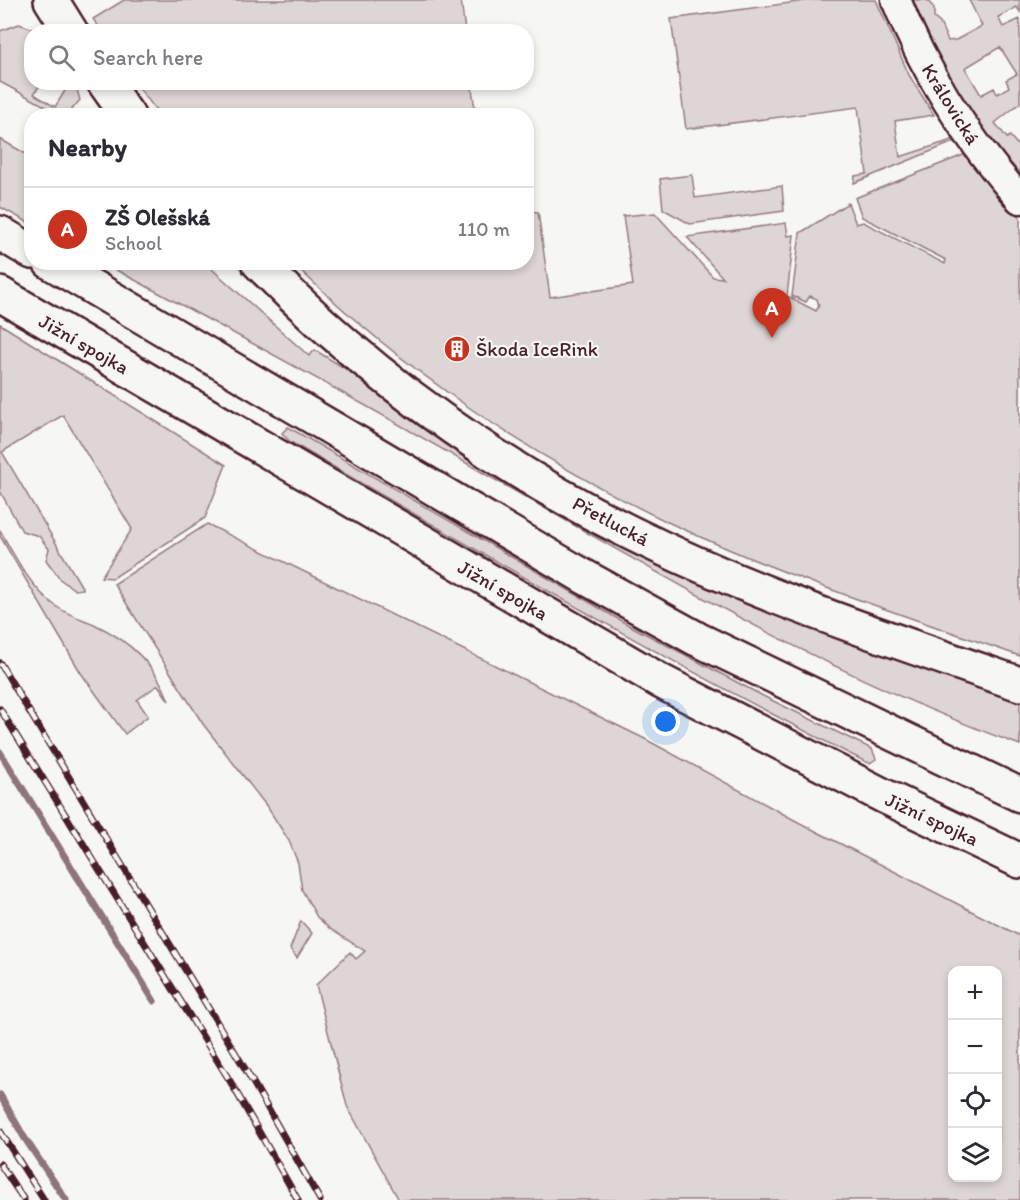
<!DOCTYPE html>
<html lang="en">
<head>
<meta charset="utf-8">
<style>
	:root { --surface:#fff; --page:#f2f2f3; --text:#2b2b33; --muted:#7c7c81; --line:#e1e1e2; --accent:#c8321e }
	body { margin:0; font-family:Itim,sans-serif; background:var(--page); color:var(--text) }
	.controls { position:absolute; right:18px; bottom:18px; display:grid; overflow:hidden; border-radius:12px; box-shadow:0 3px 9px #0003 }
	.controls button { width:54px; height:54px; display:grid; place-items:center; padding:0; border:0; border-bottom:2px solid var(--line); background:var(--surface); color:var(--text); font:30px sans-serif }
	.you { position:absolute; left:666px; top:722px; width:21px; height:21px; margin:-15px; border:4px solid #fff; border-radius:50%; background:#1a73e8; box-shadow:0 0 0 9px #1a73e833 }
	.badge { display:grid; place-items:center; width:39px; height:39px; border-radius:50%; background:var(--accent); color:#fff; font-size:20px; font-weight:700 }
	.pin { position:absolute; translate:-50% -50px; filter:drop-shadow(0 2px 3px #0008) }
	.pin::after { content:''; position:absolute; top:32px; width:21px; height:18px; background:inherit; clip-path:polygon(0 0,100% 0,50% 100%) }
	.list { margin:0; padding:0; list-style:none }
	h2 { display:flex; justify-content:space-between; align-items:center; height:78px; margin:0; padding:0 24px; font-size:26px }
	h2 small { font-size:20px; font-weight:400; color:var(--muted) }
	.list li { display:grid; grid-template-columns:39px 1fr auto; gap:18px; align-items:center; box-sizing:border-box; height:84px; padding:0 24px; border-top:2px solid var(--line) }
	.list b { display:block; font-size:22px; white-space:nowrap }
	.list p { margin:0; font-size:20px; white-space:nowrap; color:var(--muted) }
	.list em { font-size:20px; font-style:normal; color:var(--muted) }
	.icon { flex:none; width:33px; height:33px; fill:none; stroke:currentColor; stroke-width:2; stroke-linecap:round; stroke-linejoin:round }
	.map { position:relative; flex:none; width:1020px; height:1200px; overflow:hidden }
	.search { position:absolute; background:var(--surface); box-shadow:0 3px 9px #0003; left:24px; top:24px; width:510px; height:66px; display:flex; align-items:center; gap:15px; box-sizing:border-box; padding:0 21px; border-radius:24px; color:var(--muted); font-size:22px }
	.panel { position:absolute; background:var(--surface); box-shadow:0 3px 9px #0003; left:24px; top:108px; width:510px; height:162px; border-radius:24px }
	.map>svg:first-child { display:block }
</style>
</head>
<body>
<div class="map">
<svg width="1020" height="1200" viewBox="0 0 1020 1200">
	<rect width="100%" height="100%" fill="#f6f6f2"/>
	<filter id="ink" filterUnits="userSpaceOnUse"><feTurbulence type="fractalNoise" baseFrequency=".0167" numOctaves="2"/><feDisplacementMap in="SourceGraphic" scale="12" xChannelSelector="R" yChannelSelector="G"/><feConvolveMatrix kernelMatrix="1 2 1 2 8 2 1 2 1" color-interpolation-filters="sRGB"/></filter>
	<g filter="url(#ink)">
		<!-- green -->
		<path fill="#ddd6d5" stroke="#947a80" stroke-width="1.5" fill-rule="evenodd" d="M 124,0 L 461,0 L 465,31 L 102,31 L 93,19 Z
			M 812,0 L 876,0 L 909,75 L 934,115 L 895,121 L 900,157 L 955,139 L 956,141 L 854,183 L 855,176 L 867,174 L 858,107 L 686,129 L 671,19 Z
			M 913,0 L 927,0 L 934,8 L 934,18 L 940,23 L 948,41 L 956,40 L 982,26 L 969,0 L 1020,0 L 1020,12 L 1017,7 L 998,17 L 1003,27 L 1020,19 L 1020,103 L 995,123 L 1007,138 L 1010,136 L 1020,148 L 1020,174 C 974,123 938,64 913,0 ZM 1000,47 L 1017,74 L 1006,80 L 1009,87 L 997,94 L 994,88 L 981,95 L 965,68 Z
			M 19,24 L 39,31 L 32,32 L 32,82 L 41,83 L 34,94 L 55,107 L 68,86 L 62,83 L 75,83 L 80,100 L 69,113 L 56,112 L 0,82 L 0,31 Z
			M 135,83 L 471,83 L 476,115 L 160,115 Z
			M 0,139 L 31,157 L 31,224 L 0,207 Z
			M 966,154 L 1020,217 L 1020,656 C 903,615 785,577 672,524 C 534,459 402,370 293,263 L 526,262 L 527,211 L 538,212 L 550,297 L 633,285 L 623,216 L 655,213 L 713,277 L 723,278 L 687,237 L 786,223 L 788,236 L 794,235 L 787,296 L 816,311 L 819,306 L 817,299 L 810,296 L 806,302 L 792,296 L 800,233 L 848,203 L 856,224 L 863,222 L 945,264 L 946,260 L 862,217 L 855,198 Z
			M 692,175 L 695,198 L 782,186 L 784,211 L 690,224 L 663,209 L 660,179 Z
			M 103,263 L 205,263 L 309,356 L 315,350 L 378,389 L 410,414 L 1020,698 L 1020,745 C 827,675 650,569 473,467 C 351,396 227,329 103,263 Z
			M 0,324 L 226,465 L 205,518 L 113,578 L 101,577 L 132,529 L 63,415 L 2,452 L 83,589 L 75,590 L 61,580 L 46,560 L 49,549 L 39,536 L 22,531 L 0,491 Z
			M 288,427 L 625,623 L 763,696 L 872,749 L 876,759 L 870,763 L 866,762 C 669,664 480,552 289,441 L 282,433 Z
			M 207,524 L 645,739 L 800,823 L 1020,936 L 1020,1200 L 399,1200 L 347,1106 L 316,985 L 350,952 L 356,959 L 365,951 L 330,929 L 317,917 L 302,890 L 298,863 L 289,841 L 268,808 L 203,724 L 114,584 ZM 998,970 L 998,1178 L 952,1178 L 952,970 Z
			M 0,530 C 14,556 32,590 57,607 C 69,615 82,619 94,624 C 128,640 156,665 169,701 L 158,685 L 137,700 L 148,716 L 125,734 L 81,673 L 0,536 Z
			M 301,921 L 312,933 L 297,958 L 290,949 Z"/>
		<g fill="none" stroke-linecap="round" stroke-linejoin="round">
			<!-- stream -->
			<path stroke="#8e747a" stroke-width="7" d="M 0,752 L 154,1001
				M 0,1095 L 24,1137 L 66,1200"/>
			<defs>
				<path id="street" d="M 896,0 C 925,73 968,140 1020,199"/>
				<path id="secondary" d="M 51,0 L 71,32
					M 104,82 L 128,116
					M 258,262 C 366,373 492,464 631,533 C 756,595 889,639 1020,684"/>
				<path id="highway" d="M 0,233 L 32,252
					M 50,262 L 583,576 L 697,639 L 1020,795
					M 0,294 L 662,682 L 884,796 L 1020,861"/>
			</defs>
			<!-- street casing -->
			<use href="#street" stroke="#4a1f2b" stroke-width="33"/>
			<!-- secondary casing -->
			<use href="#secondary" stroke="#4a1f2b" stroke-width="38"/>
			<!-- highway casing -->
			<use href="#highway" stroke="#4a1f2b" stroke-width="38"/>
			<!-- street -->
			<use href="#street" stroke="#f6f6f2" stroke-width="28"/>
			<!-- secondary -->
			<use href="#secondary" stroke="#f6f6f2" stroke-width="33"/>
			<!-- highway -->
			<use href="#highway" stroke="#f6f6f2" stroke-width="33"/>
			<defs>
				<path id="rail" d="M 0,663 L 247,1072 L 320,1200
					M 0,709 L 230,1081 L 298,1200
					M 0,1131 L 44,1200
					M 0,1164 L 24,1200"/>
			</defs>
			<!-- rail casing -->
			<use href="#rail" stroke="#4a1f2b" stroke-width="7"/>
			<!-- rail -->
			<use href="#rail" stroke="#f6f6f2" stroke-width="4.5" stroke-dasharray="14" stroke-linecap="butt"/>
		</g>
	</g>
	<!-- icons -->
	<defs>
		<symbol id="building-disc" viewBox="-11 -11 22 22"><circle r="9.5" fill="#c8321e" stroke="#f6f6f2"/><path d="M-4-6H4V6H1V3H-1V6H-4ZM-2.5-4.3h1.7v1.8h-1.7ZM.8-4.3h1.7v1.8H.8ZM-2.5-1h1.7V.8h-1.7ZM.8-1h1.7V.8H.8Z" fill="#fff"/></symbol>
	</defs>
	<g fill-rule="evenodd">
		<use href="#building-disc" x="442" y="334" width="30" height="30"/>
	</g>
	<g text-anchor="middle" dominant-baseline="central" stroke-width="4.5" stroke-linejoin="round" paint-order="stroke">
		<!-- street labels -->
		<g font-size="20" fill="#4a1f2b" stroke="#f6f6f2">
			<text transform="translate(951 104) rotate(58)">Královická</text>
			<text transform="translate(84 344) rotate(30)">Jižní spojka</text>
			<text transform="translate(611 521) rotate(28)">Přetlucká</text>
			<text transform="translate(503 590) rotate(30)">Jižní spojka</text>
			<text transform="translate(932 819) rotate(25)">Jižní spojka</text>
		</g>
		<!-- poi labels -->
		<g font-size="20" fill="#4a1f2b" stroke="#f6f6f2" text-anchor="start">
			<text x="476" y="349">Škoda IceRink</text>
		</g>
	</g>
</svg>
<div class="controls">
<button>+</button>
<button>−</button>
<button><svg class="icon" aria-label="locate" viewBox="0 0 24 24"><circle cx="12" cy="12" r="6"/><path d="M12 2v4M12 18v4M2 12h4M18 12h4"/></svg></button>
<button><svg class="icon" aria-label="layers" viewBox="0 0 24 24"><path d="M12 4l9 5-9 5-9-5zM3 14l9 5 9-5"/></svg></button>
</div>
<div class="you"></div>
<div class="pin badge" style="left:772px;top:338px">A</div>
<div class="search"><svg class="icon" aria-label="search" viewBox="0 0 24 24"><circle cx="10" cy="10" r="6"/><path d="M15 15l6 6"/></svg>Search here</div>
<section class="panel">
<h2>Nearby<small></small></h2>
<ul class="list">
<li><span class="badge">A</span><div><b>ZŠ Olešská</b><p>School</p></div><em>110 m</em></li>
</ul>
</section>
</div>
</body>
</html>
